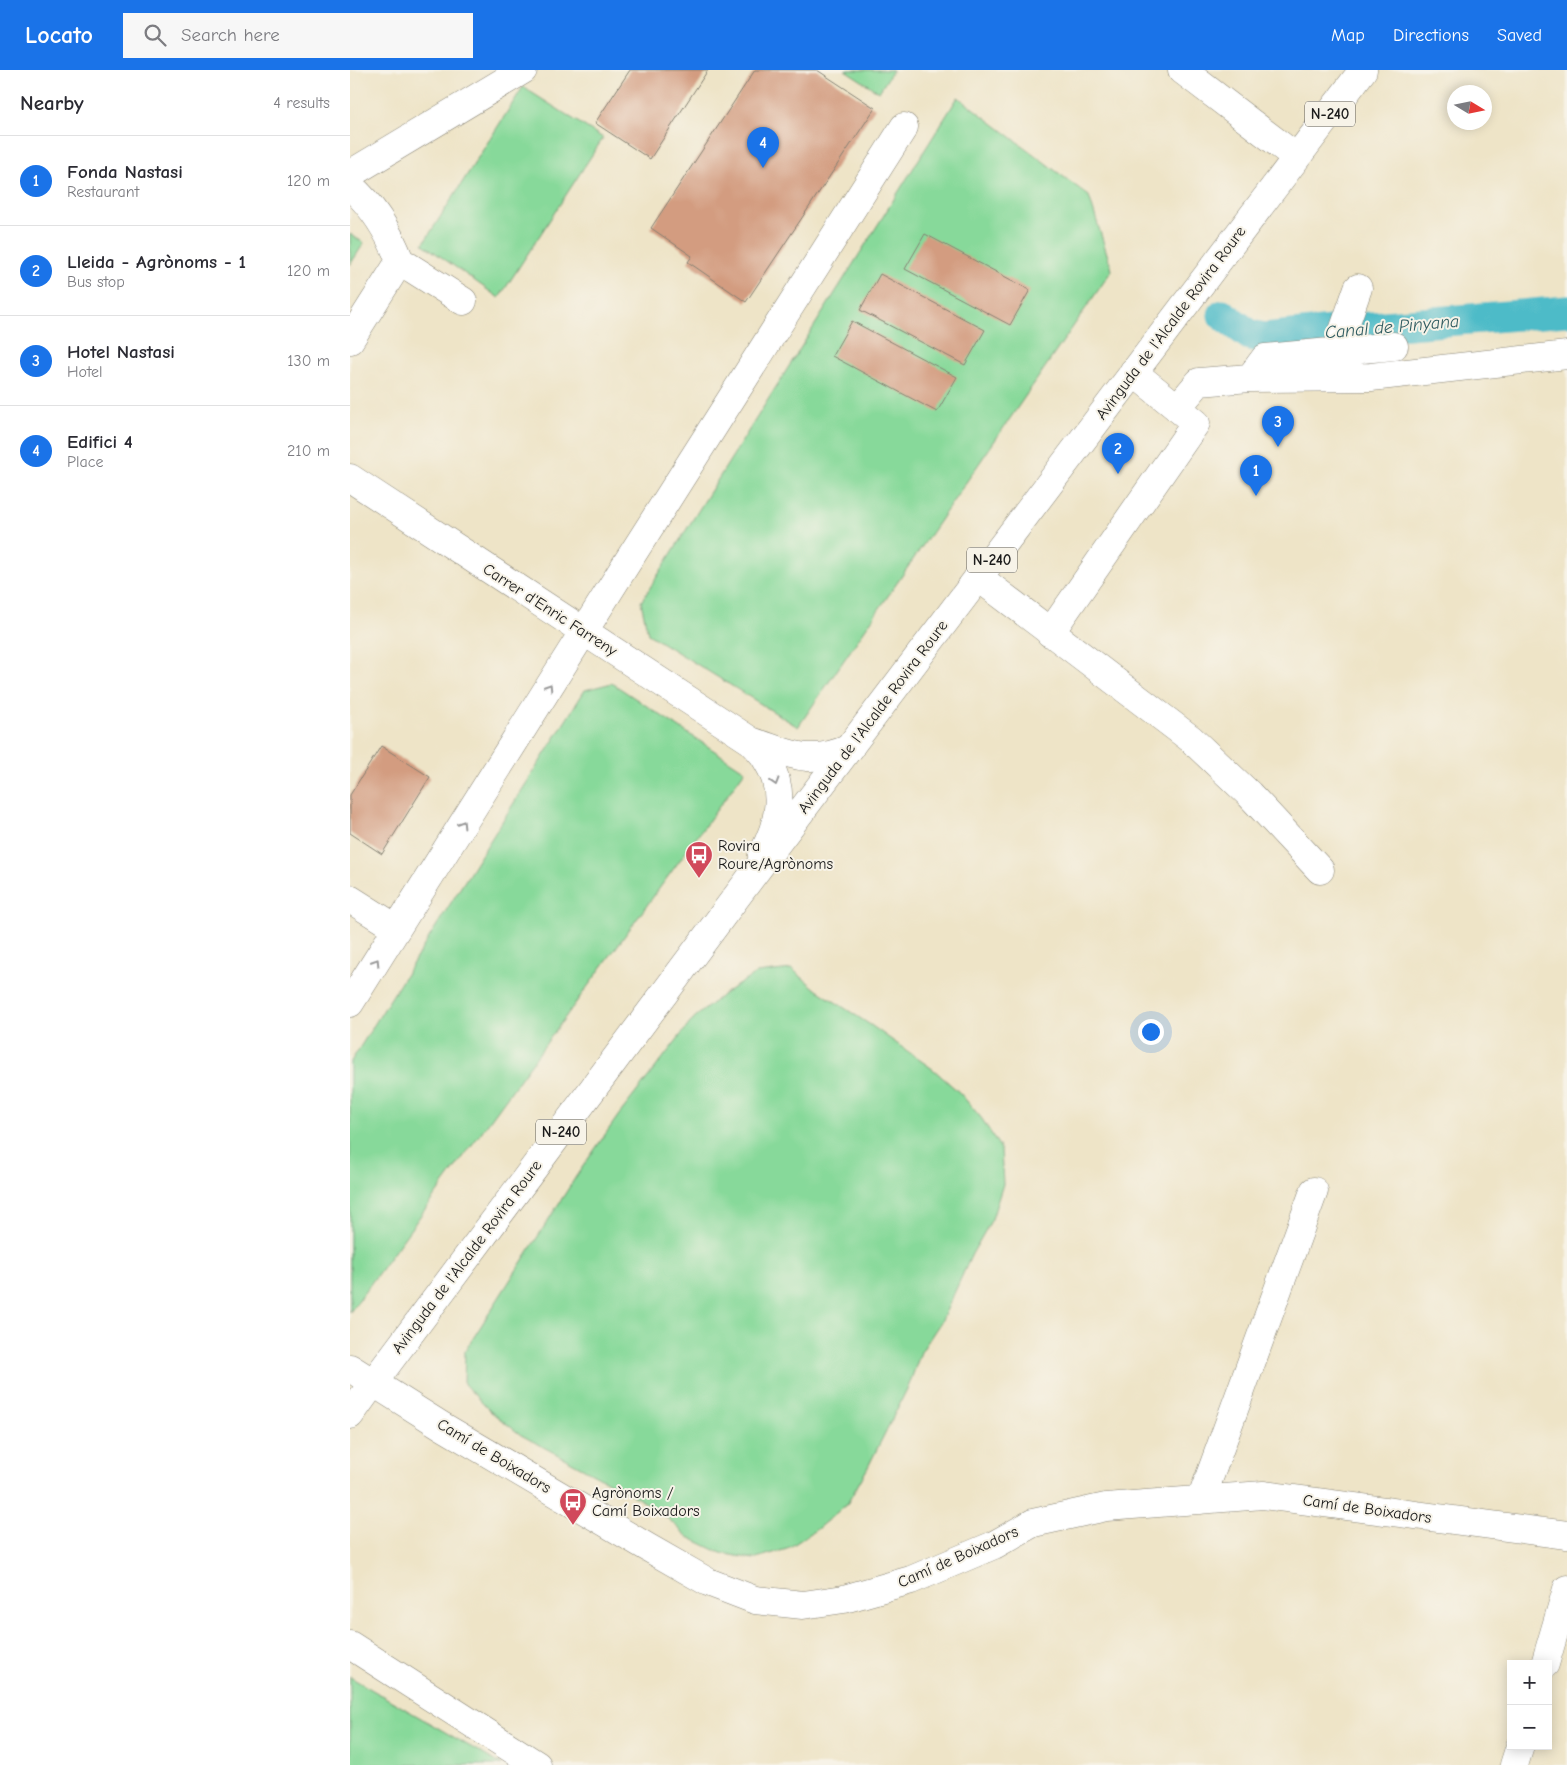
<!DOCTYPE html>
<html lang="en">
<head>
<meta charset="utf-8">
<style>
	:root { --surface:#fff; --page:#f7f7f7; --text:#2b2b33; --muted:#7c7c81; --line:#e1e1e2; --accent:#1a73e8 }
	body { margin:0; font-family:"Comic Neue",sans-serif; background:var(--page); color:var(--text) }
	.controls { position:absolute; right:15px; bottom:15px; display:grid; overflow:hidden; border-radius:0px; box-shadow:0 2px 12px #0003 }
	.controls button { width:45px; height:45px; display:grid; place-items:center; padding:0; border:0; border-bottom:1px solid var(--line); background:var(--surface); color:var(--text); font:25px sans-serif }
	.compass { position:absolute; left:1097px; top:15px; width:45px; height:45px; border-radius:50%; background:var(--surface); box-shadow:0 2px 12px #0003; rotate:100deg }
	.you { position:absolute; left:800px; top:961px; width:18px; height:18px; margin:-12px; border:4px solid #fff; border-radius:50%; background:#1a73e8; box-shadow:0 0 0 8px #1a73e833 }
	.badge { display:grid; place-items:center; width:32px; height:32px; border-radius:50%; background:var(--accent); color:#fff; font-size:16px; font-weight:700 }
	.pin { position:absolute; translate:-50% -41px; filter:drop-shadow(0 1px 2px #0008) }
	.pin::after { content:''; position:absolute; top:26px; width:18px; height:15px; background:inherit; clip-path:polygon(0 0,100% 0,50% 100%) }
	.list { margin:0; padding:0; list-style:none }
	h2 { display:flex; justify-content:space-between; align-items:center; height:65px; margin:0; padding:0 20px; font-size:21px }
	h2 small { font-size:16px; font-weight:400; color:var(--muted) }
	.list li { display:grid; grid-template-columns:32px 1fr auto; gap:15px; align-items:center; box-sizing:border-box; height:90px; padding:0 20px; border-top:1px solid var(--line) }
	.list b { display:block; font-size:19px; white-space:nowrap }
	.list p { margin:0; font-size:16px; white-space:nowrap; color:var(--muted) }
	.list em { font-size:16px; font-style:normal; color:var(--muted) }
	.icon { flex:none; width:28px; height:28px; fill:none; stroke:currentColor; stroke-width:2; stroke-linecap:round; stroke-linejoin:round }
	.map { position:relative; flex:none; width:1217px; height:1695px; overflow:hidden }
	header { display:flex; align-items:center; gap:30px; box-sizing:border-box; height:70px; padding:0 25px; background:var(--accent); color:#fff }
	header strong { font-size:24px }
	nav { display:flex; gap:28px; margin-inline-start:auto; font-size:18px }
	.search { width:350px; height:45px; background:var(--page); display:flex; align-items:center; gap:12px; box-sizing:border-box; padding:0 18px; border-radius:0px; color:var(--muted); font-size:19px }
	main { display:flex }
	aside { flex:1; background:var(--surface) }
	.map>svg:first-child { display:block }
</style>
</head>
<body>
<header>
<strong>Locato</strong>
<div class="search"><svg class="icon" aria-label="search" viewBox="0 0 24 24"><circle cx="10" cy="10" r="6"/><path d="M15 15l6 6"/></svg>Search here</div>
<nav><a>Map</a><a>Directions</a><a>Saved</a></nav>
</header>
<main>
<aside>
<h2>Nearby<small>4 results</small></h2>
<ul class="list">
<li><span class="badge">1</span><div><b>Fonda Nastasi</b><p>Restaurant</p></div><em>120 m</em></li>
<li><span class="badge">2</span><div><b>Lleida - Agrònoms - 1</b><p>Bus stop</p></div><em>120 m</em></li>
<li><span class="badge">3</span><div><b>Hotel Nastasi</b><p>Hotel</p></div><em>130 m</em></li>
<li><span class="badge">4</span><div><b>Edifici 4</b><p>Place</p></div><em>210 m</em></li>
</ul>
</aside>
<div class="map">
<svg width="1217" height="1695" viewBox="0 0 1217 1695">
	<rect width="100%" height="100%" fill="#f7f3e8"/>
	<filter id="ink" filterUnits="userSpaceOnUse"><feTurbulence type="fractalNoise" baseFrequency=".02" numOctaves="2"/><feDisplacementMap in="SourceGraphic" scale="10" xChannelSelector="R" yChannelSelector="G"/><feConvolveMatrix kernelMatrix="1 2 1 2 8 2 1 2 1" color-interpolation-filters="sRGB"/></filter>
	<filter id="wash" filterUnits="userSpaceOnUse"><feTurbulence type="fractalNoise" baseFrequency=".0096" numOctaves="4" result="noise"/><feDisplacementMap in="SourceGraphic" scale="20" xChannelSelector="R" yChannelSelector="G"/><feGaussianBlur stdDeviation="1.12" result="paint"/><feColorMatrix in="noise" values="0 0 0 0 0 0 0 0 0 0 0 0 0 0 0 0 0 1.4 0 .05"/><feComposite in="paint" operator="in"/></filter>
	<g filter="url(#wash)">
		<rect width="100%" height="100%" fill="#eee4c7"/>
		<!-- green -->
		<path fill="#87d99a" stroke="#527a5b" d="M 495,0 L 543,0 L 529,22 Z
			M 173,17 L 253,68 L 149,228 L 73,174 Z
			M 608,27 L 739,126 L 762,200 L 448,657 L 298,564 L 291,532 Z
			M 0,164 L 14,173 L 0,195 Z
			M 262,613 L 395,701 L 0,1242 L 0,993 L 235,620 Z
			M 442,899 L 467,920 L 522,956 L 584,1000 L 610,1023 L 632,1049 L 651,1079 L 653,1114 L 642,1149 L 622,1184 L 592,1250 L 571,1282 L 559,1315 L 517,1399 L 497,1434 L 467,1459 L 437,1479 L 403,1489 L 371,1483 L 338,1467 L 311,1442 L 279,1423 L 171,1365 L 140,1341 L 114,1314 L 115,1281 L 227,1105 L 268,1046 L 344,948 L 375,923 L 407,903 Z
			M 0,1607 L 152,1695 L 0,1695 Z"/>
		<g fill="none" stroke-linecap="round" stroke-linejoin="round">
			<!-- canal -->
			<path stroke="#4ebbc8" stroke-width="31" d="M 873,245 L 900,265 L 914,268 L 1010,258 L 1217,241"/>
		</g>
		<g id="blocks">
			<!-- building -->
			<path fill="#d39c80" d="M 280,0 L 358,0 L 300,89 L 245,53 Z
				M 405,0 L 467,0 L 525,38 L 396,232 L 338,192 L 342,186 L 301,158 Z
				M 575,164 L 680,220 L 660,255 L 555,199 Z
				M 530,204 L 635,260 L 615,295 L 510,240 Z
				M 502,251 L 607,307 L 587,342 L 482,286 Z
				M 31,676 L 80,707 L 32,784 L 0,763 L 0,725 Z"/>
		</g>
	</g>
	<g filter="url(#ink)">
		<use href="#blocks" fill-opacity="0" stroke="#858072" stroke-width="1"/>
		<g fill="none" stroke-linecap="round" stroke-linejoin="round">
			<defs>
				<path id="minor" d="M 832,0 L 946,87
					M 0,104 L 173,0
					M 0,116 C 23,136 39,162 50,191
					M 0,270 L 50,191 L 113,231
					M 986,281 L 1008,218
					M 900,308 L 915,288 L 1044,276
					M 827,338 L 849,312 L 900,308 L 1021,307 L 1217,285
					M 0,408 L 401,671 C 442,684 458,696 500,678
					M 628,507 L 841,669 L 899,724 L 970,800
					M 700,563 L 846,353 L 783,302
					M 401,671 C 406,676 412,682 416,689 C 437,721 429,754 412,785
					M 0,829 L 46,858
					M 0,933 L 273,499 L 554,57
					M 0,1298 L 92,1356 L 297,1477 L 358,1512 L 405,1530 L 453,1535 L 494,1529 L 561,1510 L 644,1475 L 683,1453 L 756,1437 L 913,1425 L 1217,1465
					M 851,1430 L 964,1121
					M 0,1575 L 187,1695
					M 1195,1594 L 1217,1519
					M 1164,1695 L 1170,1676"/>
				<path id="major" d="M 0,1345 L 23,1313 L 399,810 L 1013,0"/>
			</defs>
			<!-- minor casing -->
			<use href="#minor" stroke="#858072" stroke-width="29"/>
			<!-- major casing -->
			<use href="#major" stroke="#858072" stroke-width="29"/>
			<!-- minor -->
			<use href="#minor" stroke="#fff" stroke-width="28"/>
			<!-- major -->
			<use href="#major" stroke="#fff" stroke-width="28"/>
		</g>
		<!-- one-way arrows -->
		<defs><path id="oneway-chevron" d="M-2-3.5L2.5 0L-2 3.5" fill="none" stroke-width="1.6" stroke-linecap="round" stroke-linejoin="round" transform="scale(1.25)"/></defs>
		<g stroke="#999">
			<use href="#oneway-chevron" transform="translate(199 617) rotate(-58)"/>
			<use href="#oneway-chevron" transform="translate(425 712) rotate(73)"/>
			<use href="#oneway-chevron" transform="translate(112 754) rotate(-58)"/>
			<use href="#oneway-chevron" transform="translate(26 892) rotate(-58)"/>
		</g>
	</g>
	<!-- icons -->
	<defs>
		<symbol id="bus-pin" viewBox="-11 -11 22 30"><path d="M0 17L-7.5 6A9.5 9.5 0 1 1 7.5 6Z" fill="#d1495b" stroke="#f7f3e8"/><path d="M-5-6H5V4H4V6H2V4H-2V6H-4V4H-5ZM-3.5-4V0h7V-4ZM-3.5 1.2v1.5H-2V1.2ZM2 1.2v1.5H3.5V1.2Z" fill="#fff"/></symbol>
	</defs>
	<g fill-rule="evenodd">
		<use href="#bus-pin" x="333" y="769" width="32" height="43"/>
		<use href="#bus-pin" x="207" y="1416" width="32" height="43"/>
	</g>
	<g text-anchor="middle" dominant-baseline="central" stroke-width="4" stroke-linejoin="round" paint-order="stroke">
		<!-- shield labels -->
		<g fill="#f7f3e8" stroke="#5e5c59" stroke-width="1">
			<rect x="955" y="31.5" width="50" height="25" rx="4"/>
			<rect x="617" y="477.5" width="50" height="25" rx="4"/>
			<rect x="186" y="1049.5" width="50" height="25" rx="4"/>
		</g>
		<g font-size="15" font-weight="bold" fill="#1c1c1c">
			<text x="980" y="44">N-240</text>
			<text x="642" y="490">N-240</text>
			<text x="211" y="1062">N-240</text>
		</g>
		<!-- street labels -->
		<g font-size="16" fill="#1c1c1c" stroke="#f7f3e8">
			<text transform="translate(821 253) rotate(-53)">Avinguda de l'Alcalde Rovira Roure</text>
			<text transform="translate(200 540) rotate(33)">Carrer d'Enric Farreny</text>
			<text transform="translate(523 647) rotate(-53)">Avinguda de l'Alcalde Rovira Roure</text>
			<text transform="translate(117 1187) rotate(-53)">Avinguda de l'Alcalde Rovira Roure</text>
			<text transform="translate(144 1386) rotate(31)">Camí de Boixadors</text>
			<text transform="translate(1017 1439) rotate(8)">Camí de Boixadors</text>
			<text transform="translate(608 1487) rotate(-24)">Camí de Boixadors</text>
		</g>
		<!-- poi labels -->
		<g font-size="16" fill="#1c1c1c" stroke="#f7f3e8" text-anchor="start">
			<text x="368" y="776">Rovira<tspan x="368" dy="18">Roure/Agrònoms</tspan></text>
			<text x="242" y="1423">Agrònoms /<tspan x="242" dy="18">Camí Boixadors</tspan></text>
		</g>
		<!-- water labels -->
		<g font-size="18" font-style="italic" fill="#305c61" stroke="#f7f3e8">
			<text transform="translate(1042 257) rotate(-5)">Canal de Pinyana</text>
		</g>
	</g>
</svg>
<div class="controls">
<button>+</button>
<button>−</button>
</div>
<svg class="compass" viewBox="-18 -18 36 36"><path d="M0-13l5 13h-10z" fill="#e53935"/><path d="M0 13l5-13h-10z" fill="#7c7c81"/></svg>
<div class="you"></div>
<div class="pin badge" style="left:906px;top:426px">1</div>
<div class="pin badge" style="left:768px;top:404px">2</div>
<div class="pin badge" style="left:928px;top:377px">3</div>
<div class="pin badge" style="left:413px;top:98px">4</div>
</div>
</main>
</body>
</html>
